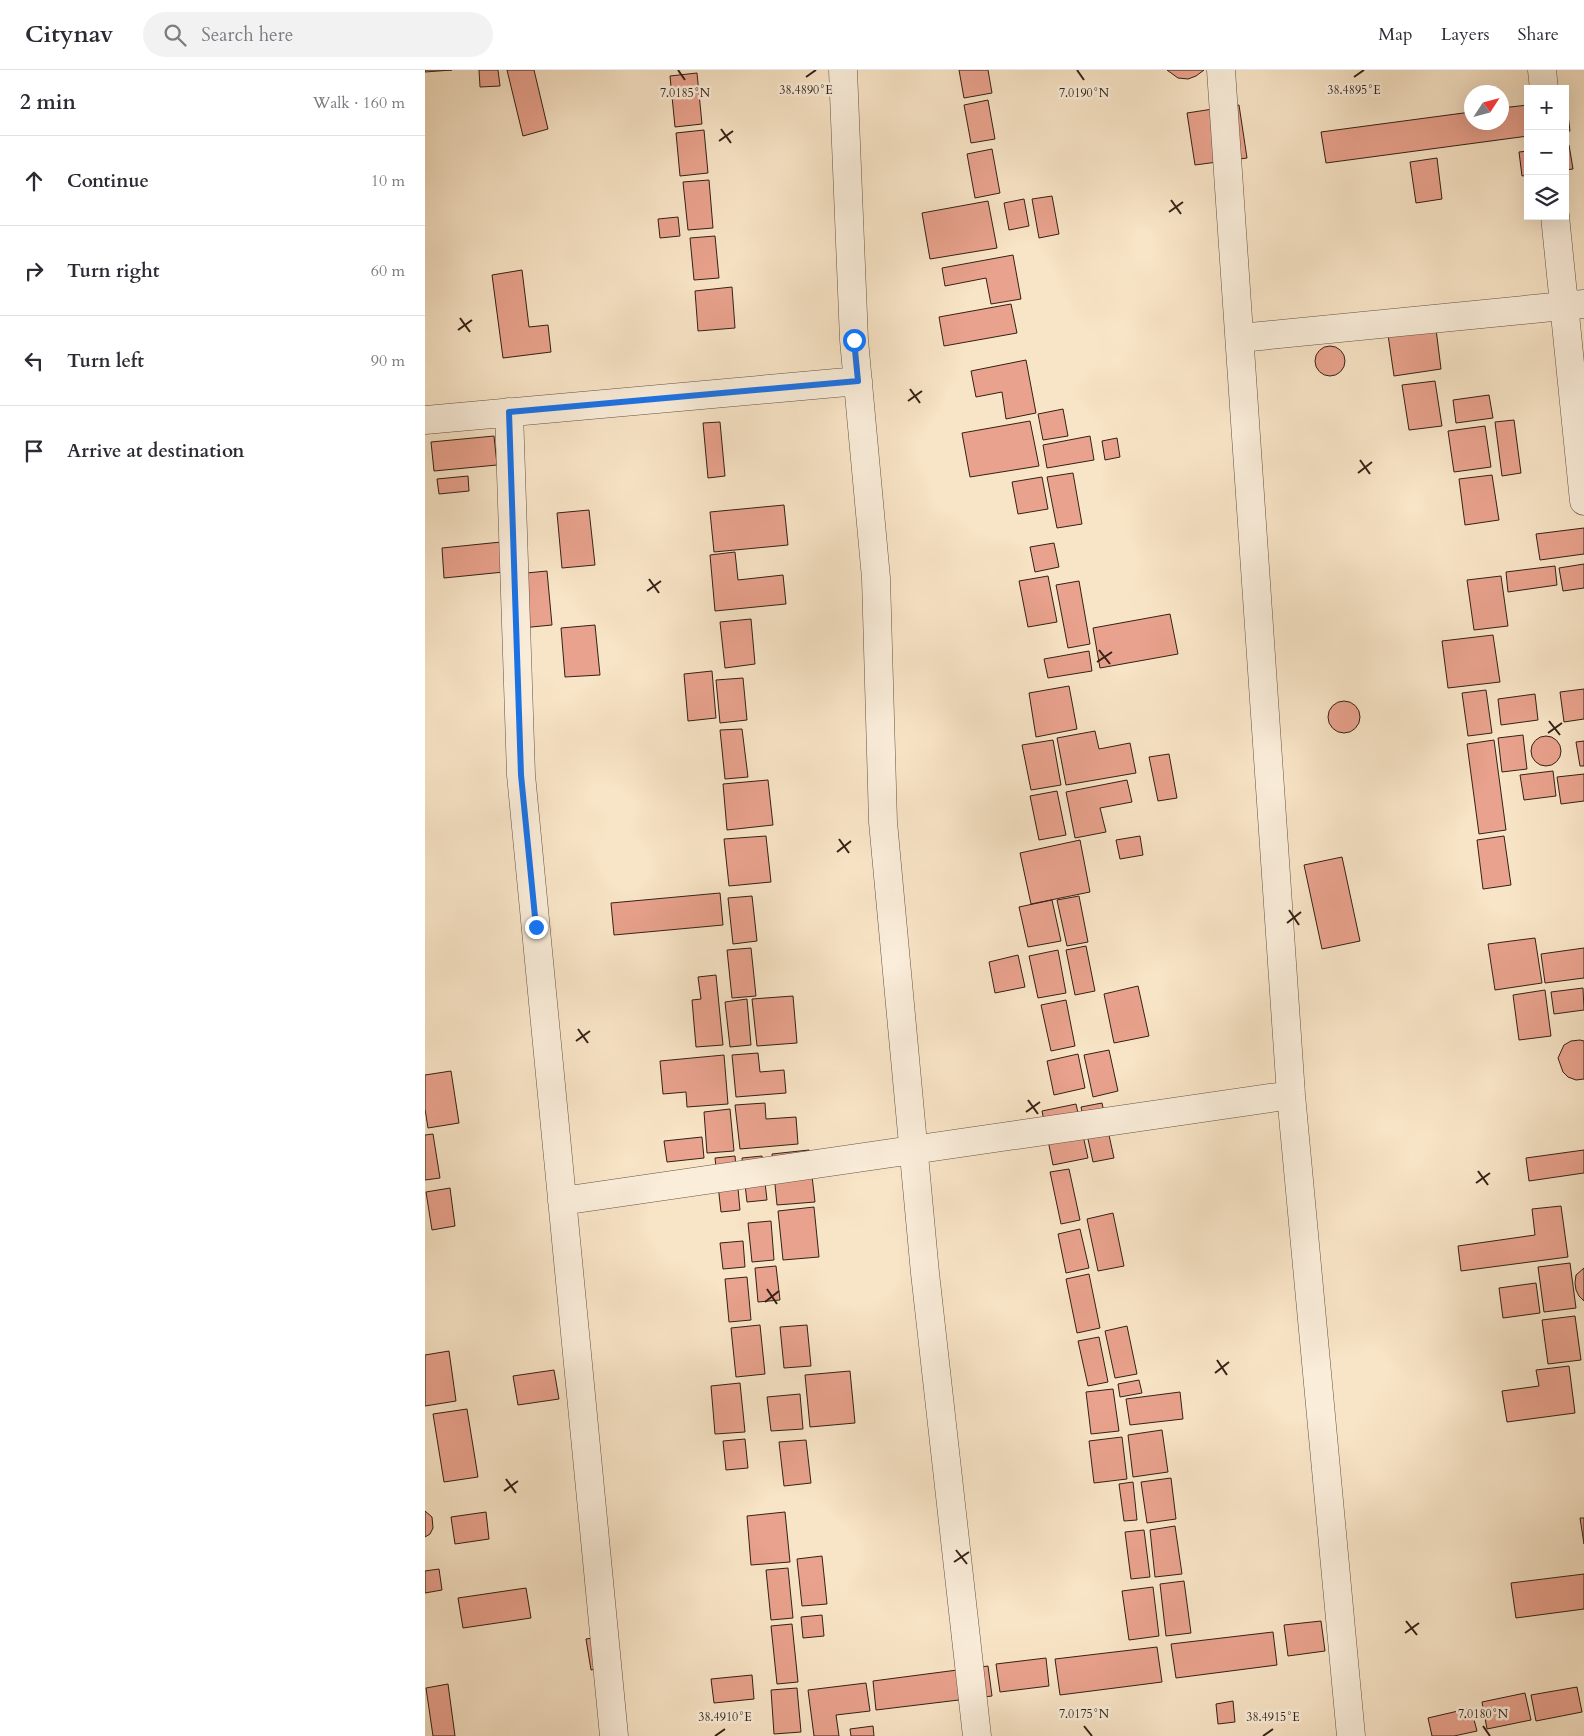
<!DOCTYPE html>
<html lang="en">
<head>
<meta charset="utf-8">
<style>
	:root { --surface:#fff; --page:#f2f2f3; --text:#2b2b33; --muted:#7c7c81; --line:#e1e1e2 }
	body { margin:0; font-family:Cardo,serif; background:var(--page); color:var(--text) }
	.controls { position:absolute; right:15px; top:15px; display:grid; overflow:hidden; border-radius:0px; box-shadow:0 5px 20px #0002 }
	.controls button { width:45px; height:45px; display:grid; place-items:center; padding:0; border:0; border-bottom:1px solid var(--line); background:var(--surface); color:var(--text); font:25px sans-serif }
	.compass { position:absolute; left:1039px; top:15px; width:45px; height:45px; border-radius:50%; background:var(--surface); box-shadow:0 5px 20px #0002; rotate:54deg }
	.stop { position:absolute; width:15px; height:15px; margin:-11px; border:4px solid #1a73e8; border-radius:50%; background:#fff }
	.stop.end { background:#1a73e8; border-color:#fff; box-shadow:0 1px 5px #0008 }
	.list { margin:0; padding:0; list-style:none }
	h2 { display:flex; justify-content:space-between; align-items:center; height:65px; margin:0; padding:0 20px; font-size:21px }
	h2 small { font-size:16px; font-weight:400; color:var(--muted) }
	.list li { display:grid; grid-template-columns:32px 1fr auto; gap:15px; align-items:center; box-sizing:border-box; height:90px; padding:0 20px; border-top:1px solid var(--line) }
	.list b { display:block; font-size:19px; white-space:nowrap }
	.list em { font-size:16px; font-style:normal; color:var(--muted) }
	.icon { flex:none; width:28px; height:28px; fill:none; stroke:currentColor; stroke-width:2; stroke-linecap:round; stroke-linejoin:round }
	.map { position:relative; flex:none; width:1159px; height:1666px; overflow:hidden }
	header { display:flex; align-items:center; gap:30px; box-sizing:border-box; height:70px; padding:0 25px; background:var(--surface); border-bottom:1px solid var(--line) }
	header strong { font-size:24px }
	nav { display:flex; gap:28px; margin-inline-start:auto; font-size:18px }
	.search { width:350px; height:45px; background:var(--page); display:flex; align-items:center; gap:12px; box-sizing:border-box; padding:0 18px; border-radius:28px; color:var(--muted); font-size:19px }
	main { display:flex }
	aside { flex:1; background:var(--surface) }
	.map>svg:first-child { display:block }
</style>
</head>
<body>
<header>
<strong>Citynav</strong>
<div class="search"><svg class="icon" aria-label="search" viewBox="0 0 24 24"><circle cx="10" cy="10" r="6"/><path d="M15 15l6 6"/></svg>Search here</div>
<nav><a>Map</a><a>Layers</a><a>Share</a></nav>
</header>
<main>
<aside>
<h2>2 min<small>Walk · 160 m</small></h2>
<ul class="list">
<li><svg class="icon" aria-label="ahead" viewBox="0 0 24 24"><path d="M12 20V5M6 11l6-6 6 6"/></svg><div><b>Continue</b></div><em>10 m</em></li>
<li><svg class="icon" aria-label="right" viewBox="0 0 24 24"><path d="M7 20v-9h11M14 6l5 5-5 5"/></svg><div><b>Turn right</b></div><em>60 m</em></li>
<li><svg class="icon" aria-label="left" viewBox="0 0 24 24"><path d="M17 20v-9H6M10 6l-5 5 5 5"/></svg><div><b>Turn left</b></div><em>90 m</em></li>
<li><svg class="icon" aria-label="arrive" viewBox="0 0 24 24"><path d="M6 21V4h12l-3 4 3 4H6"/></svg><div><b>Arrive at destination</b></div></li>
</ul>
</aside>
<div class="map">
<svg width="1159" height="1666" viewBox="0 0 1159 1666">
	<rect width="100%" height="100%" fill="#f8e4c6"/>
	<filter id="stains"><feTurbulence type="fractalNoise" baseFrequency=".004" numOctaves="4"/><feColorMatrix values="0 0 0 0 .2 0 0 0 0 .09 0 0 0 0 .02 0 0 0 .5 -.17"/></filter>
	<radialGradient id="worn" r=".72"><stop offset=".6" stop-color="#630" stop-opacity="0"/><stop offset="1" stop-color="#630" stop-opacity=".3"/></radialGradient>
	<!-- building -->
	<path fill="#e9a28d" stroke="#332116" d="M 0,0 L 27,0 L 0,2 Z
		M 54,0 L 73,0 L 75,16 L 55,17 Z
		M 82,0 L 109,0 L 123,59 L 98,66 Z
		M 534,0 L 563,0 L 567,23 L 539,28 Z
		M 742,0 L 779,0 L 771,6 L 763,9 L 753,8 Z
		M 272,3 L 277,54 L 250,57 L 245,6 Z
		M 1141,29 L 1145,61 L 1140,61 L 1140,30 Z
		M 563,30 L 570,69 L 546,73 L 539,35 Z
		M 814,35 L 822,88 L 770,95 L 762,43 Z
		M 1103,35 L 1103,66 L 901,93 L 896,62 L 1046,42 L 1046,52 L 1076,52 L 1076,38 Z
		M 279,60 L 283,103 L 255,106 L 251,63 Z
		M 1140,75 L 1144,75 L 1148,99 L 1140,100 Z
		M 567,79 L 575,123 L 550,128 L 542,84 Z
		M 1103,81 L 1103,105 L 1097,106 L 1094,82 Z
		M 1012,88 L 1017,129 L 991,133 L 985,92 Z
		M 284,110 L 288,158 L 263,160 L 258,112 Z
		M 627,126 L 634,164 L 614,168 L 607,129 Z
		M 599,129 L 604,156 L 584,160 L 579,133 Z
		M 563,131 L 572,178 L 505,189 L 497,143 Z
		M 253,147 L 255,166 L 235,168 L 233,149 Z
		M 290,166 L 294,208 L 269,210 L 265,168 Z
		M 588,185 L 596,229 L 566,234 L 561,208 L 520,216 L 517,198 Z
		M 97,200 L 104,257 L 123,255 L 126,282 L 78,288 L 67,205 Z
		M 307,217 L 310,258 L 273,261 L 270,221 Z
		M 586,234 L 592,263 L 519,276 L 514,247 Z
		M 1010,251 L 1016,299 L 969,306 L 962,258 Z
		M890 291a15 15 0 1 1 30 0a15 15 0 1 1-30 0Z
		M 601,290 L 611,343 L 581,349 L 577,322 L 551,327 L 546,301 Z
		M 1010,311 L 1017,356 L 984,360 L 977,315 Z
		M 1064,325 L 1068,348 L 1031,353 L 1028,330 Z
		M 638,339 L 643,366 L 618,370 L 613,344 Z
		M 1089,350 L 1096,403 L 1077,406 L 1070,352 Z
		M 605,351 L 614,396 L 545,407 L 537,363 Z
		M 295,352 L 300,406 L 283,408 L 278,353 Z
		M 1060,356 L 1066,397 L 1029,402 L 1023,361 Z
		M 69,366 L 72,395 L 9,401 L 6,372 Z
		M 665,366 L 669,390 L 622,398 L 618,375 Z
		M 692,368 L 695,387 L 680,390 L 677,371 Z
		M 648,403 L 657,454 L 632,458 L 622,407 Z
		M 1067,405 L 1074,450 L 1040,455 L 1034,409 Z
		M 43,406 L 44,421 L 14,424 L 12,409 Z
		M 617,407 L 623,439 L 593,444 L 587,412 Z
		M 359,435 L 363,475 L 289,482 L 285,442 Z
		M 164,440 L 170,495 L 137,498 L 132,443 Z
		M 1159,458 L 1159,484 L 1115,490 L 1111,464 Z
		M 76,472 L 79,502 L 19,508 L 17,478 Z
		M 629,473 L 634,497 L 610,502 L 605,477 Z
		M 310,482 L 313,510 L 358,505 L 361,534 L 290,541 L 285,485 Z
		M 1159,494 L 1159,518 L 1138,521 L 1134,498 Z
		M 1130,496 L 1132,515 L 1083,522 L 1081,502 Z
		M 122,501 L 127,555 L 96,558 L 91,504 Z
		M 623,506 L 632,552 L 603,557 L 594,511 Z
		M 1076,506 L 1083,556 L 1049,560 L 1042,510 Z
		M 654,511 L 665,574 L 643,578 L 631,515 Z
		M 745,544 L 753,584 L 675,598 L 668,558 Z
		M 326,549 L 330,594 L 300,598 L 295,552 Z
		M 170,555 L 175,605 L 140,607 L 136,558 Z
		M 1068,565 L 1075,612 L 1023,618 L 1017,571 Z
		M 664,581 L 667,601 L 623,608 L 619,589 Z
		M 287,601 L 291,648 L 263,651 L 259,604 Z
		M 318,608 L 322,650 L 295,653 L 291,610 Z
		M 644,616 L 652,659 L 611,667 L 604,623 Z
		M 1159,619 L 1159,649 L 1139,652 L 1135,622 Z
		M 1061,620 L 1067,663 L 1043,666 L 1037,623 Z
		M 1110,624 L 1113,650 L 1076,655 L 1073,629 Z
		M903 647a16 16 0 1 1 32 0a16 16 0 1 1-32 0Z
		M 317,659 L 323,707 L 300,709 L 295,660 Z
		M 670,661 L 674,679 L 705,673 L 711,703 L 641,715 L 632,668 Z
		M 1098,665 L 1102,699 L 1077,702 L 1073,668 Z
		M1106 681a15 15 0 1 1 30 0a15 15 0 1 1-30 0Z
		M 628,670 L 636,715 L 606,720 L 597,675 Z
		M 1069,670 L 1081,760 L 1054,764 L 1042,674 Z
		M 1159,671 L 1159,696 L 1155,696 L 1151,672 Z
		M 744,684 L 752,728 L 733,731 L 724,687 Z
		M 1128,701 L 1131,726 L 1099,730 L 1095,705 Z
		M 1159,704 L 1159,731 L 1136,734 L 1132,707 Z
		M 343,710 L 348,755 L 302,760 L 298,714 Z
		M 702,710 L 707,732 L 675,738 L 681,762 L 650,768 L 641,722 Z
		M 632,721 L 641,765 L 614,770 L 605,726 Z
		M 341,766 L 346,812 L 304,816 L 299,769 Z
		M 715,766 L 718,785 L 695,789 L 691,770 Z
		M 1079,766 L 1086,815 L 1058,819 L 1052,770 Z
		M 655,770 L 665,822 L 606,834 L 595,783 Z
		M 917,787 L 935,871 L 897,879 L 879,795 Z
		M 295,823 L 298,855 L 189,865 L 186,833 Z
		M 327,826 L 332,871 L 308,874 L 303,828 Z
		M 654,826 L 663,872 L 642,876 L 632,830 Z
		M 627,830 L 636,871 L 603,877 L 594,837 Z
		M 1110,868 L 1117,913 L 1070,920 L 1063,874 Z
		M 661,876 L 670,921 L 650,925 L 641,880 Z
		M 326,878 L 331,926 L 307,928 L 302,880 Z
		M 1159,878 L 1159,908 L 1120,913 L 1116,884 Z
		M 633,880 L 641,923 L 613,928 L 604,886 Z
		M 593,885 L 600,917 L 570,923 L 564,892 Z
		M 291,905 L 298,975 L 271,977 L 267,930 L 276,929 L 273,907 Z
		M 713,916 L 724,966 L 689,973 L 679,924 Z
		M 1158,918 L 1159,940 L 1129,944 L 1126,922 Z
		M 1120,920 L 1126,966 L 1094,970 L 1088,925 Z
		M 368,926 L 372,973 L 332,976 L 327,929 Z
		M 322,929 L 326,975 L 305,977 L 300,932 Z
		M 641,930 L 650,976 L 626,981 L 616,935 Z
		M 1155,970 L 1159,971 L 1159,1009 L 1151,1010 L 1143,1007 L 1138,1002 L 1133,988 L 1139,975 L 1146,971 Z
		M 684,980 L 693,1021 L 668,1027 L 659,985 Z
		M 333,983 L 335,1002 L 359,1000 L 361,1023 L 311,1027 L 307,985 Z
		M 653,984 L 660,1018 L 629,1025 L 622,991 Z
		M 299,985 L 303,1034 L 262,1037 L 261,1022 L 238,1024 L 235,991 Z
		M 26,1001 L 34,1053 L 3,1058 L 0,1039 L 0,1005 Z
		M 340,1033 L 341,1049 L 371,1047 L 373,1074 L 315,1079 L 310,1035 Z
		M 677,1033 L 689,1088 L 668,1092 L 656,1037 Z
		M 651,1034 L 663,1088 L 628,1095 L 617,1041 Z
		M 305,1039 L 309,1081 L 282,1083 L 279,1042 Z
		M 8,1064 L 15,1108 L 0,1110 L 0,1065 Z
		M 277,1067 L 279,1088 L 242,1092 L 239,1071 Z
		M 384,1080 L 390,1132 L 352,1135 L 347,1084 Z
		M 1159,1080 L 1159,1103 L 1104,1111 L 1101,1088 Z
		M 310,1086 L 315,1140 L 296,1142 L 290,1088 Z
		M 337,1086 L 342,1130 L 322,1132 L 317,1088 Z
		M 644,1099 L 655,1150 L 636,1154 L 625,1102 Z
		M 25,1118 L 30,1156 L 7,1160 L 1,1122 Z
		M 1136,1136 L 1143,1187 L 1036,1201 L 1033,1176 L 1110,1165 L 1107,1139 Z
		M 389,1137 L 394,1187 L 358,1190 L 353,1141 Z
		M 688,1143 L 699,1196 L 673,1201 L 662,1149 Z
		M 346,1151 L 349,1190 L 327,1192 L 323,1153 Z
		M 655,1159 L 664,1198 L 641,1203 L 633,1164 Z
		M 318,1171 L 320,1197 L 298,1199 L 295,1173 Z
		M 1145,1193 L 1151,1238 L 1119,1242 L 1113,1197 Z
		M 351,1196 L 355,1230 L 333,1232 L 330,1198 Z
		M 1159,1198 L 1159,1231 L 1154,1226 L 1151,1220 L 1150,1213 L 1151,1205 Z
		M 664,1204 L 675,1258 L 652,1263 L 641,1209 Z
		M 322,1207 L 326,1250 L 304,1252 L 300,1209 Z
		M 1111,1213 L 1115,1243 L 1078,1248 L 1074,1218 Z
		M 1150,1246 L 1156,1290 L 1123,1294 L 1117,1250 Z
		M 335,1255 L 340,1304 L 311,1307 L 306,1258 Z
		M 382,1255 L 386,1296 L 359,1298 L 355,1257 Z
		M 702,1256 L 712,1304 L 690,1308 L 680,1261 Z
		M 674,1267 L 683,1312 L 663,1316 L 653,1271 Z
		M 24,1281 L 31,1331 L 0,1336 L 0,1285 Z
		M 1144,1296 L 1150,1343 L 1082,1352 L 1077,1321 L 1114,1316 L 1111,1300 Z
		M 129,1300 L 134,1329 L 93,1335 L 88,1306 Z
		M 425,1301 L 430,1353 L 385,1357 L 380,1305 Z
		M 714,1310 L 717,1323 L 695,1327 L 693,1314 Z
		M 315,1313 L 320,1362 L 290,1364 L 286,1316 Z
		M 688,1319 L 694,1361 L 666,1364 L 661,1322 Z
		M 755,1322 L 758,1349 L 705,1355 L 701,1329 Z
		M 375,1324 L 378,1359 L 346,1361 L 342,1327 Z
		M 42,1339 L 53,1407 L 19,1412 L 8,1344 Z
		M 737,1360 L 743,1402 L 708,1407 L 703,1365 Z
		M 697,1367 L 702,1409 L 669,1413 L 664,1371 Z
		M 320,1369 L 323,1398 L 301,1400 L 298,1371 Z
		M 381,1370 L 386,1413 L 359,1416 L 354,1372 Z
		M 746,1408 L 751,1449 L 722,1453 L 716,1412 Z
		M 708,1412 L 712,1450 L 699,1451 L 694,1414 Z
		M 0,1441 L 7,1447 L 8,1458 L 5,1464 L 0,1467 Z
		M 61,1442 L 64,1469 L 30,1474 L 26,1447 Z
		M 360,1442 L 365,1492 L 326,1495 L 322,1446 Z
		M 1155,1448 L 1159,1448 L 1159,1474 Z
		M 750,1456 L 757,1504 L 730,1507 L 725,1460 Z
		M 719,1460 L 725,1507 L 706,1509 L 700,1462 Z
		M 397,1486 L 402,1534 L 377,1536 L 372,1489 Z
		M 363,1498 L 368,1548 L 346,1550 L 341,1500 Z
		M 14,1499 L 17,1520 L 0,1523 L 0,1501 Z
		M 1159,1504 L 1159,1539 L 1091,1548 L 1086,1513 Z
		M 759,1511 L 766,1563 L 741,1566 L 735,1514 Z
		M 728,1517 L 734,1566 L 704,1570 L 697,1521 Z
		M 101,1518 L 106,1548 L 38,1558 L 33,1528 Z
		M 397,1545 L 399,1566 L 378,1568 L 376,1547 Z
		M 896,1551 L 900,1581 L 863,1586 L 859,1555 Z
		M 367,1554 L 373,1612 L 352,1614 L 346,1556 Z
		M 848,1562 L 852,1595 L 751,1608 L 746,1574 Z
		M 182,1566 L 186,1596 L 166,1600 L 161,1569 Z
		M 732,1577 L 737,1612 L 635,1625 L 630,1589 Z
		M 621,1588 L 624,1616 L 575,1622 L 571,1594 Z
		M 563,1596 L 567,1626 L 451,1640 L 448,1611 Z
		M 327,1605 L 329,1629 L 289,1633 L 286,1609 Z
		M 441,1613 L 445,1641 L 411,1645 L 414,1666 L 389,1666 L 383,1620 Z
		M 23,1614 L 30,1666 L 8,1666 L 1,1618 Z
		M 1152,1617 L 1157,1642 L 1111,1651 L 1106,1625 Z
		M 372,1618 L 376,1662 L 349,1664 L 346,1620 Z
		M 1100,1623 L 1106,1650 L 1062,1659 L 1057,1632 Z
		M 808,1631 L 810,1652 L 793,1654 L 791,1634 Z
		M 1046,1638 L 1052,1661 L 1029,1666 L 1007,1666 L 1003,1648 Z
		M 448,1656 L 449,1666 L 426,1666 L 425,1659 Z"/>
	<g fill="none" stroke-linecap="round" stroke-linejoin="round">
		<defs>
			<path id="minor" d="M 418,0 L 429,270 L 451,508 L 458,752 L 500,1203 L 552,1666
				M 796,0 L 866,1025 L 926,1666
				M 1117,0 L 1119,19
				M 1130,146 L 1159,431
				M 815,268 L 1159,234
				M 84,342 L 96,705 L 189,1666
				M 0,350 L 433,311
				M 137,1131 L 866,1025"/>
		</defs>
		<!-- minor casing -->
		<use href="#minor" stroke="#645242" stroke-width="29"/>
		<!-- minor -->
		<use href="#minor" stroke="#faedda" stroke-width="28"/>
	</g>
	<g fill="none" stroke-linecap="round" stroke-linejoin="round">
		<!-- route -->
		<path stroke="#1a73e8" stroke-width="6" d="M 111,857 L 96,705 L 84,342 L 433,311 L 429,270"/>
	</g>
	<!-- ticks -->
	<path fill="none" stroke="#332116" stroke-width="2" d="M 253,0 L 260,10M 652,0 L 659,10M 381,7 L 391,0M 929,7 L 939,0M 296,59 L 306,73M 294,71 L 308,61M 746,130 L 756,144M 744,142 L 758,132M 35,248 L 45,262M 33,260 L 47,250M 485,319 L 495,333M 483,331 L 497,321M 935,390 L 945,404M 933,403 L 947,392M 224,509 L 234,523M 222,521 L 236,511M 674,580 L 685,594M 672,592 L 687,582M 1124,651 L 1135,665M 1123,663 L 1137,653M 414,769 L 424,783M 412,782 L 426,771M 864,840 L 874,855M 862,853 L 876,842M 153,959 L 163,973M 151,971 L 165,961M 603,1030 L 613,1044M 601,1042 L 615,1032M 1053,1101 L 1063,1115M 1051,1113 L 1065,1103M 342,1219 L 352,1234M 340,1232 L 354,1221M 792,1290 L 802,1305M 790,1303 L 804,1292M 81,1409 L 91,1423M 79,1421 L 93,1411M 531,1480 L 542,1494M 529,1492 L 544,1482M 981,1551 L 992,1565M 980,1563 L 994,1553M 659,1656 L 667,1666M 1058,1656 L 1065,1666M 290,1666 L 300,1659M 838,1666 L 848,1659"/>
	<g font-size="12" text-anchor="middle" fill="#332116" stroke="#faedda" stroke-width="5" stroke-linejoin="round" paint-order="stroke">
		<text x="381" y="24">38.4890°E</text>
		<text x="929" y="24">38.4895°E</text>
		<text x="260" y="27">7.0185°N</text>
		<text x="659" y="27">7.0190°N</text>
		<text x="659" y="1648">7.0175°N</text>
		<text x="1058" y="1648">7.0180°N</text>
		<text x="300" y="1651">38.4910°E</text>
		<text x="848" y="1651">38.4915°E</text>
	</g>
	<rect width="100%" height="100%" filter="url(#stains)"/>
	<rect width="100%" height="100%" fill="url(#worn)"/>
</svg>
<div class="controls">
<button>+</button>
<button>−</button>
<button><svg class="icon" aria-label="layers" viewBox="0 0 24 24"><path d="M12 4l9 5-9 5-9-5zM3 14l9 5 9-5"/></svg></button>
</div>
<svg class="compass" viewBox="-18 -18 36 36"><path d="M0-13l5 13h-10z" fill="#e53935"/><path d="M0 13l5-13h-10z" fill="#7c7c81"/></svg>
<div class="stop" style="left:429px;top:270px"></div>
<div class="stop end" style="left:111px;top:857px"></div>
</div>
</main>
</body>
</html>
